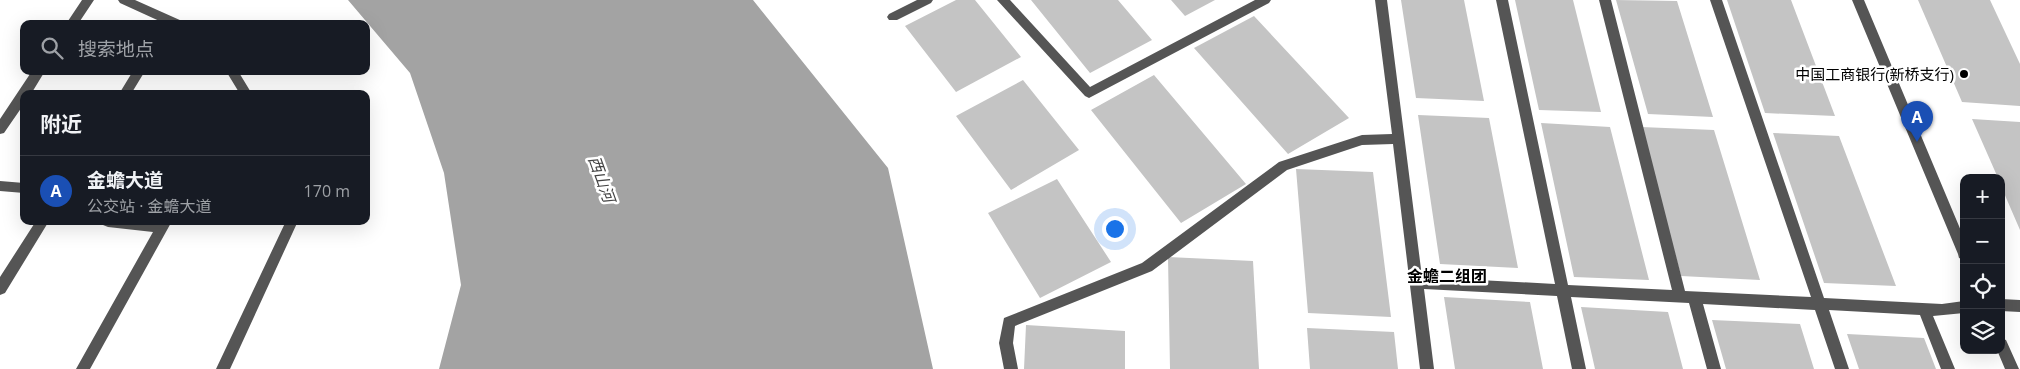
<!DOCTYPE html>
<html lang="zh">
<head>
<meta charset="utf-8">
<style>
	:root { --surface:#171b24; --page:#242831; --text:#f1f3f6; --muted:#9ea1a6; --line:#363941; --accent:#0b8043 }
	body { margin:0; font-family:"Open Sans","Noto Sans SC",sans-serif; background:var(--page); color:var(--text) }
	.controls { position:absolute; right:15px; bottom:15px; display:grid; overflow:hidden; border-radius:10px; box-shadow:0 5px 20px #0002 }
	.controls button { width:45px; height:45px; display:grid; place-items:center; padding:0; border:0; border-bottom:1px solid var(--line); background:var(--surface); color:var(--text); font:25px sans-serif }
	.you { position:absolute; left:1114px; top:228px; width:18px; height:18px; margin:-12px; border:4px solid #fff; border-radius:50%; background:#1a73e8; box-shadow:0 0 0 8px #1a73e833 }
	.badge { display:grid; place-items:center; width:32px; height:32px; border-radius:50%; background:var(--accent); color:#fff; font-size:16px; font-weight:700 }
	.pin { position:absolute; translate:-50% -41px; filter:drop-shadow(0 1px 2px #0008) }
	.pin::after { content:''; position:absolute; top:26px; width:18px; height:15px; background:inherit; clip-path:polygon(0 0,100% 0,50% 100%) }
	.list { margin:0; padding:0; list-style:none }
	h2 { display:flex; justify-content:space-between; align-items:center; height:65px; margin:0; padding:0 20px; font-size:21px }
	h2 small { font-size:16px; font-weight:400; color:var(--muted) }
	.list li { display:grid; grid-template-columns:32px 1fr auto; gap:15px; align-items:center; box-sizing:border-box; height:70px; padding:0 20px; border-top:1px solid var(--line) }
	.list b { display:block; font-size:19px; white-space:nowrap }
	.list p { margin:0; font-size:16px; white-space:nowrap; color:var(--muted) }
	.list em { font-size:16px; font-style:normal; color:var(--muted) }
	.icon { flex:none; width:28px; height:28px; fill:none; stroke:currentColor; stroke-width:2; stroke-linecap:round; stroke-linejoin:round }
	.map { position:relative; flex:none; width:2020px; height:369px; overflow:hidden }
	.search { position:absolute; background:var(--surface); box-shadow:0 5px 20px #0002; left:20px; top:20px; width:350px; height:55px; display:flex; align-items:center; gap:12px; box-sizing:border-box; padding:0 18px; border-radius:10px; color:var(--muted); font-size:19px }
	.panel { position:absolute; background:var(--surface); box-shadow:0 5px 20px #0002; left:20px; top:90px; width:350px; height:135px; border-radius:10px }
	.map>svg:first-child { display:block }
</style>
</head>
<body>
<div class="map">
<svg width="2020" height="369" viewBox="0 0 2020 369">
	<rect width="100%" height="100%" fill="#fff"/>
	<!-- water -->
	<path fill="#a3a3a3" d="M 348,0 L 753,0 L 888,168 L 933,369 L 439,369 L 461,285 L 444,173 L 410,73 Z"/>
	<!-- building -->
	<path fill="#c4c4c4" d="M 956,0 L 975,0 L 1021,57 L 956,92 L 905,26 Z
		M 1031,0 L 1118,0 L 1152,40 L 1090,73 Z
		M 1171,0 L 1215,0 L 1185,16 Z
		M 1401,0 L 1464,0 L 1484,101 L 1416,98 Z
		M 1515,0 L 1573,0 L 1601,112 L 1539,110 Z
		M 1616,0 L 1677,1 L 1713,117 L 1648,114 Z
		M 1727,0 L 1791,0 L 1835,116 L 1765,113 Z
		M 1918,0 L 1990,0 L 2020,64 L 2020,106 L 1962,102 Z
		M 1254,16 L 1349,118 L 1288,154 L 1194,48 Z
		M 1154,75 L 1246,184 L 1181,223 L 1091,110 Z
		M 1023,80 L 1079,150 L 1011,190 L 956,116 Z
		M 1418,115 L 1489,118 L 1518,268 L 1440,264 Z
		M 1972,119 L 2020,122 L 2020,230 L 2001,186 L 2001,178 L 1998,178 Z
		M 1541,123 L 1610,127 L 1649,280 L 1574,277 Z
		M 1641,127 L 1714,130 L 1760,280 L 1681,276 Z
		M 1773,133 L 1839,136 L 1896,286 L 1824,283 Z
		M 1296,169 L 1373,172 L 1391,317 L 1308,313 Z
		M 1057,179 L 1111,262 L 1040,298 L 988,213 Z
		M 1168,257 L 1253,261 L 1259,369 L 1170,369 Z
		M 1444,297 L 1530,302 L 1543,369 L 1455,369 Z
		M 1581,307 L 1668,312 L 1683,369 L 1595,369 Z
		M 1712,320 L 1800,324 L 1814,369 L 1726,369 Z
		M 1026,325 L 1125,331 L 1125,369 L 1024,369 Z
		M 1307,328 L 1394,332 L 1398,369 L 1310,369 Z
		M 1847,334 L 1924,338 L 1936,369 L 1859,369 Z"/>
	<g fill="none" stroke-linecap="round" stroke-linejoin="round">
		<!-- minor -->
		<path fill="#555" fill-rule="evenodd" d="M 82,0 L 94,0 L 78,24 L 66,24 Z
			M 118,0 L 135,0 L 182,21 L 184,24 L 166,24 L 120,3 Z
			M 917,0 L 933,0 L 931,3 L 897,20 L 889,20 L 887,17 L 889,14 Z
			M 997,0 L 1010,0 L 1090,87 L 1255,0 L 1271,0 L 1269,3 L 1089,98 L 1085,96 Z
			M 1375,0 L 1387,0 L 1422,277 L 1555,284 L 1496,0 L 1508,0 L 1568,285 L 1672,290 L 1599,0 L 1611,0 L 1685,291 L 1811,297 L 1710,0 L 1722,0 L 1824,298 L 1942,304 L 1964,301 L 1964,313 L 1933,316 L 1955,369 L 1941,369 L 1920,315 L 1829,310 L 1849,369 L 1835,369 L 1815,310 L 1703,304 L 1721,369 L 1707,369 L 1689,303 L 1571,297 L 1586,369 L 1572,369 L 1557,296 L 1424,289 L 1434,369 L 1420,369 L 1393,144 L 1362,145 L 1287,170 L 1152,271 L 1015,326 L 1013,343 L 1018,369 L 1004,369 L 999,343 L 1004,318 L 1142,263 L 1279,162 L 1362,135 L 1392,134 Z
			M 1852,0 L 1864,0 L 1964,238 L 1964,260 L 1959,258 L 1958,254 Z
			M 32,71 L 45,71 L 31,94 L 24,94 L 24,104 L 4,133 L 0,134 L 0,119 Z
			M 133,71 L 145,71 L 131,94 L 119,94 Z
			M 226,71 L 238,71 L 252,94 L 240,94 Z
			M 0,181 L 24,183 L 24,193 L 0,191 Z
			M 36,221 L 49,221 L 5,293 L 0,295 L 0,277 Z
			M 102,221 L 172,221 L 90,369 L 76,369 L 153,232 L 108,227 L 103,225 Z
			M 286,221 L 298,221 L 230,369 L 216,369 Z
			M 2001,299 L 2020,300 L 2020,312 L 2001,311 Z
			M 2001,338 L 2006,340 L 2019,369 L 2005,369 L 1997,350 L 2001,350 Z"/>
	</g>
	<!-- markers -->
	<circle fill="#000" stroke="#fff" stroke-width="2" cx="1964" cy="74" r="5"/>
	<g text-anchor="middle" dominant-baseline="central" stroke-width="5" stroke-linejoin="round" paint-order="stroke">
		<!-- poi labels -->
		<g font-size="15" fill="#000" stroke="#fff" text-anchor="end">
			<text x="1954" y="74">中国工商银行(新桥支行)</text>
		</g>
		<!-- water labels -->
		<g font-size="16" font-style="italic" fill="#444" stroke="#fff">
			<text transform="translate(602 179) rotate(70)">西山河</text>
		</g>
		<!-- neighbourhood labels -->
		<g font-size="16" font-weight="bold" fill="#000" stroke="#fff">
			<text x="1447" y="276">金蟾二组团</text>
		</g>
	</g>
</svg>
<div class="controls">
<button>+</button>
<button>−</button>
<button><svg class="icon" aria-label="locate" viewBox="0 0 24 24"><circle cx="12" cy="12" r="6"/><path d="M12 2v4M12 18v4M2 12h4M18 12h4"/></svg></button>
<button><svg class="icon" aria-label="layers" viewBox="0 0 24 24"><path d="M12 4l9 5-9 5-9-5zM3 14l9 5 9-5"/></svg></button>
</div>
<div class="you"></div>
<div class="pin badge" style="left:1917px;top:142px;background:#1a4fb4">A</div>
<div class="search"><svg class="icon" aria-label="search" viewBox="0 0 24 24"><circle cx="10" cy="10" r="6"/><path d="M15 15l6 6"/></svg>搜索地点</div>
<section class="panel">
<h2>附近<small></small></h2>
<ul class="list">
<li><span class="badge" style="background:#1a4fb4">A</span><div><b>金蟾大道</b><p>公交站 · 金蟾大道</p></div><em>170 m</em></li>
</ul>
</section>
</div>
</body>
</html>
